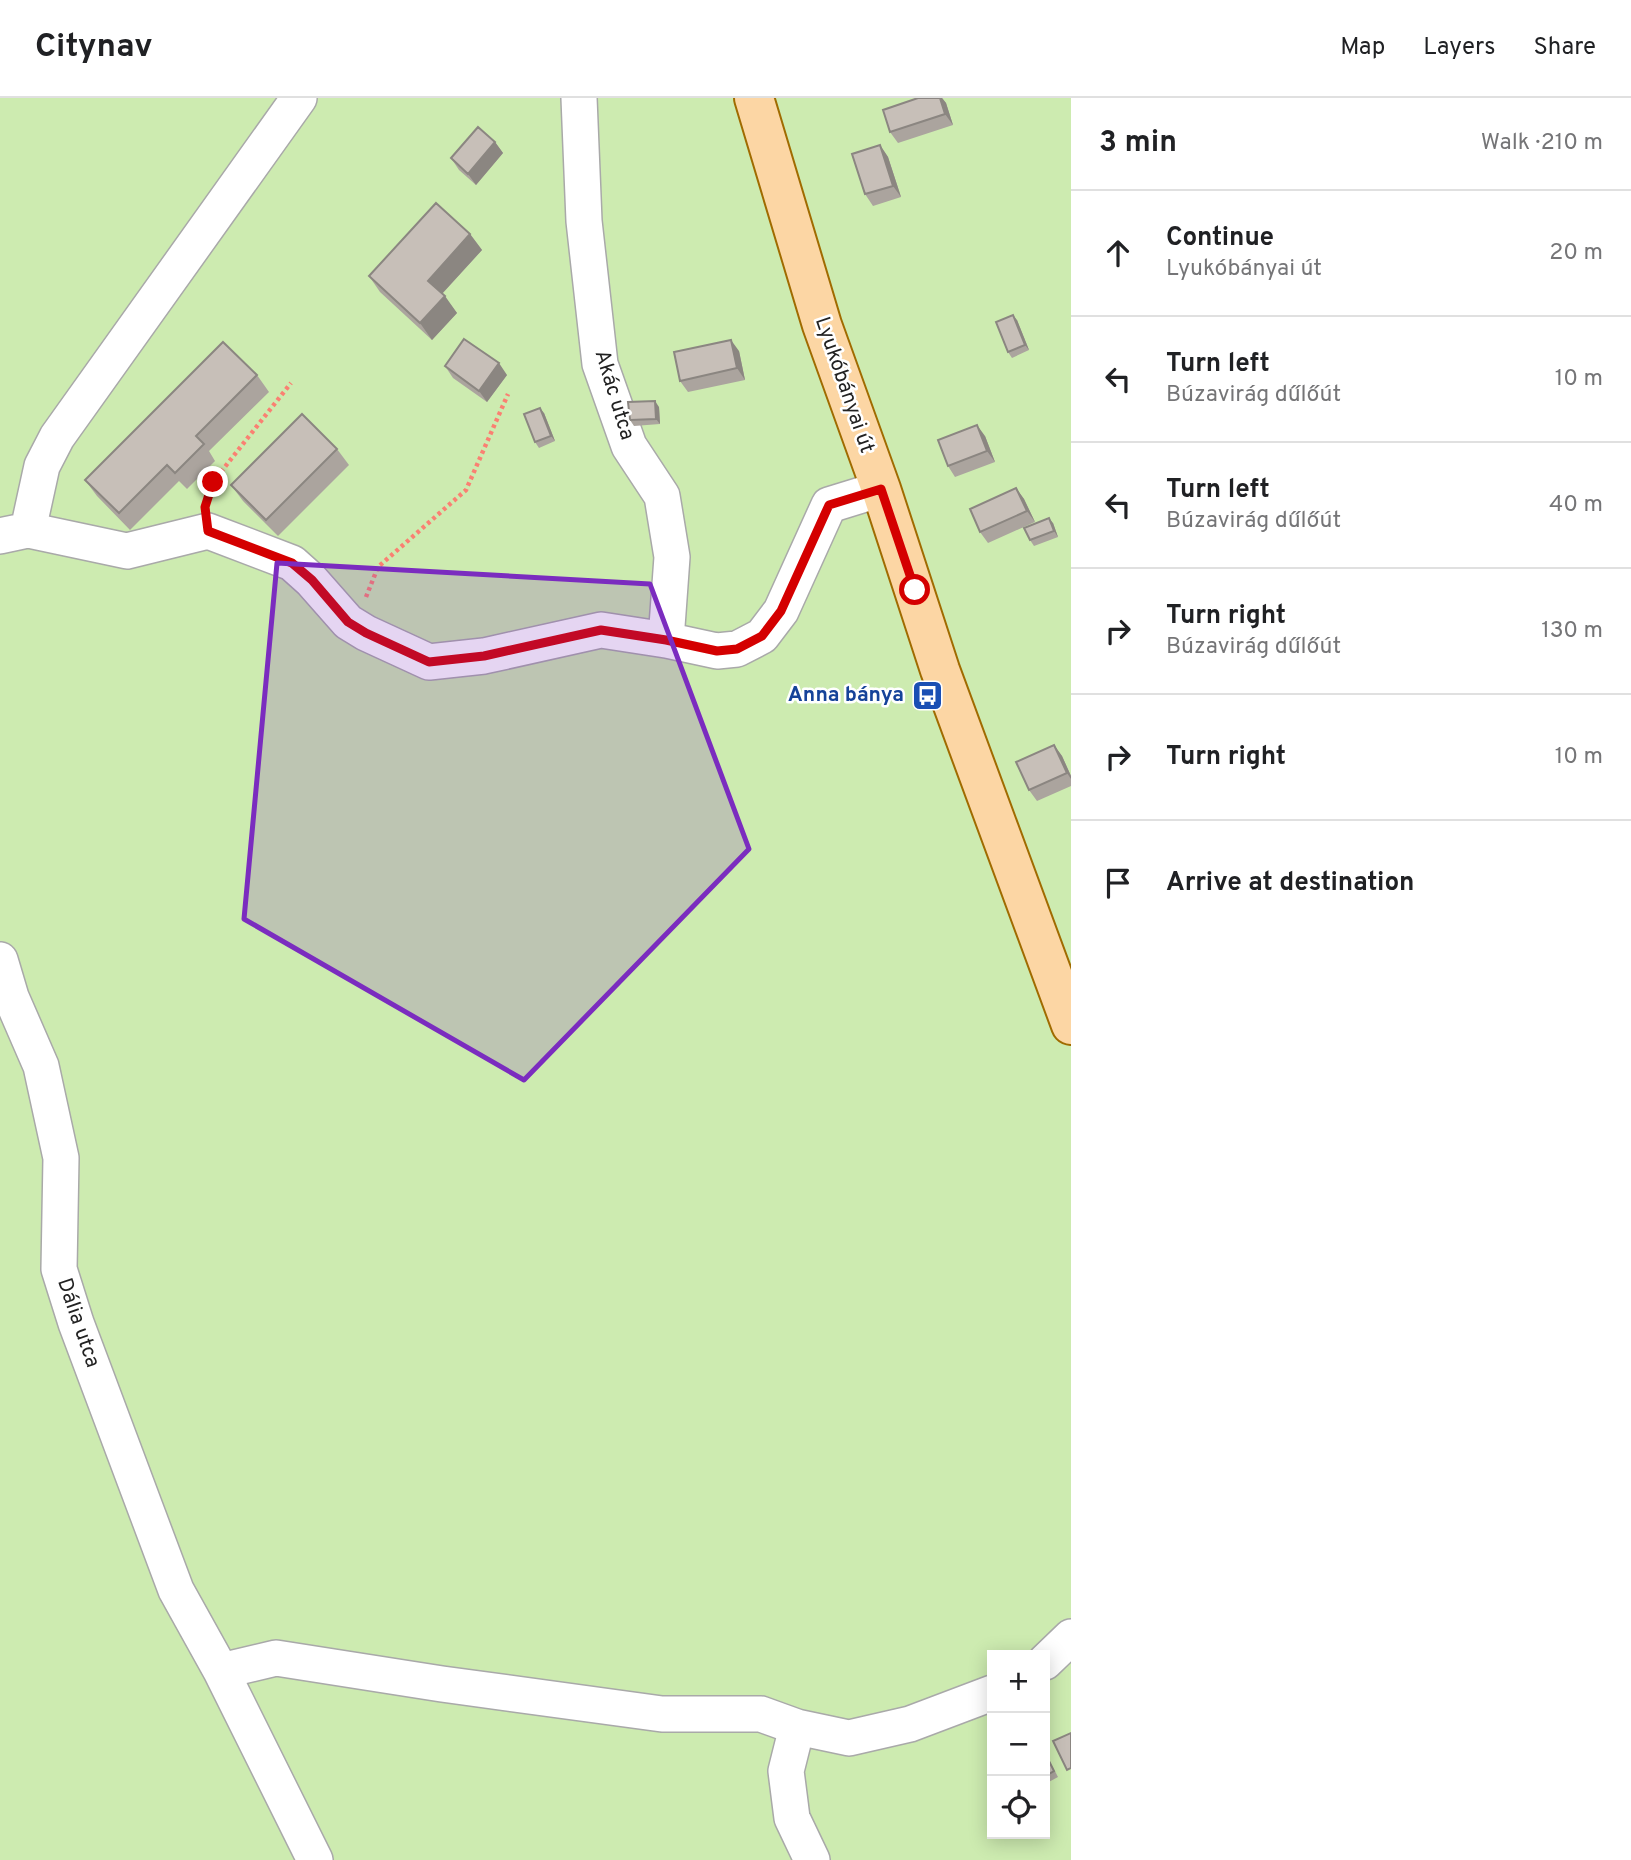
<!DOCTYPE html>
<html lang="en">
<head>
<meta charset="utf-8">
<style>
	:root { --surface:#fff; --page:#f2f2f2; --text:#202124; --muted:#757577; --line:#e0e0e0 }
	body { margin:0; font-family:Overpass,sans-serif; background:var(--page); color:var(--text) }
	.controls { position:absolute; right:21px; bottom:21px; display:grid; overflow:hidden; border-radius:0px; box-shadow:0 4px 18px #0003 }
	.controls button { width:63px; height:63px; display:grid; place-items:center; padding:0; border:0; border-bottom:2px solid var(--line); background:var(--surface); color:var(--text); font:35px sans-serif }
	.stop { position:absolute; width:21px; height:21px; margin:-16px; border:5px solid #d40000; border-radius:50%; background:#fff }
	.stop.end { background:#d40000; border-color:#fff; box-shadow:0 2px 7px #0008 }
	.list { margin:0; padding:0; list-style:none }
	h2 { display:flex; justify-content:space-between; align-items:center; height:91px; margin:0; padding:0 28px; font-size:30px }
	h2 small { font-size:23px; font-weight:400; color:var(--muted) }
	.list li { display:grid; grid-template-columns:46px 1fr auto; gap:21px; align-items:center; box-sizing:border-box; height:126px; padding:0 28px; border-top:2px solid var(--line) }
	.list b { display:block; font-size:26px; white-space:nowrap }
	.list p { margin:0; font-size:23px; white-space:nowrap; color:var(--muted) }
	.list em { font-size:23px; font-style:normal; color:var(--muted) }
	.icon { flex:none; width:38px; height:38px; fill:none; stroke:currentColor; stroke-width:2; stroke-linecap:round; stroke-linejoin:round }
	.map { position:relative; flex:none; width:1071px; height:1762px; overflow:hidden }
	header { display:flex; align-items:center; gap:42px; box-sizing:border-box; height:98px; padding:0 35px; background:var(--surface); border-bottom:2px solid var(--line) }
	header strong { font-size:33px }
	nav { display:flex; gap:38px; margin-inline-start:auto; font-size:24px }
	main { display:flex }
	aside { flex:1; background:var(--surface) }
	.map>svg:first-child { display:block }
</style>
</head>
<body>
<header>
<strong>Citynav</strong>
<nav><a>Map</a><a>Layers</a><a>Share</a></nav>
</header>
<main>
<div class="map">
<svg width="1071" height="1762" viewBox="0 0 1071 1762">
	<rect width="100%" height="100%" fill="#f2efe9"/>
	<!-- grass -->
	<path fill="#cdebb0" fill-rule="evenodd" d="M 0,0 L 1071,0 L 1071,1762 L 0,1762 ZM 992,1557 L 1045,1557 L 1045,1736 L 992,1736 Z"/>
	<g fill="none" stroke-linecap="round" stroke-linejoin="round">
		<defs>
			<path id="minor" d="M 579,0 L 584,123 L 600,266 L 629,348 L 662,398 L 672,459 L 666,542
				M 28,432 L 42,368 L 57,339 L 299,0
				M 0,438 L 28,432 L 127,453 L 208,433 L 292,465 L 311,482 L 348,524 L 366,535 L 429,564 L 484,558 L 601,532 L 666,542 L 717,553 L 737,551 L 762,538 L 781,513 L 829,407 L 881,391
				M 0,862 L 11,899 L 41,968 L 61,1060 L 59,1171 L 76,1225 L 176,1492 L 221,1573 L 315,1762
				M 1045,1564 L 1071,1539
				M 221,1573 L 276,1560 L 442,1586 L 662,1616 L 761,1616 L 797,1629 L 849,1640 L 910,1626 L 992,1595
				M 797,1629 L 786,1673 L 792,1720 L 812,1762"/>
			<path id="major" d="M 754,0 L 822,227 L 881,391 L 940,572 L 1071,927"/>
		</defs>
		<!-- minor casing -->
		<use href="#minor" stroke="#a9a9a9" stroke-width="38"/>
		<!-- major casing -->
		<use href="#major" stroke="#a06b00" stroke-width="42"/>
		<!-- path -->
		<path stroke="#fa8072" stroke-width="4.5" stroke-dasharray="3.5 3.5" stroke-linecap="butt" d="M 206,405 L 213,384 L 291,285
			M 366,499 L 378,469 L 466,392 L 508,296"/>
		<!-- minor -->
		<use href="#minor" stroke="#fff" stroke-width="35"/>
		<!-- major -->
		<use href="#major" stroke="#fcd6a4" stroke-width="38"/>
	</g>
	<!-- wall -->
	<path fill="#aba49e" d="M 918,0 L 942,0 L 946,5 L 953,27 L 898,45 L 890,34 Z
		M 495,44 L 503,55 L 476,87 L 459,72 L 451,60 Z
		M 880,47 L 888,59 L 901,99 L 873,108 L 865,96 Z
		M 470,136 L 482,152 L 442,196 L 457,215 L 432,242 L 380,194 L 369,178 Z
		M 1017,222 L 1029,252 L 1012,260 L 1008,254 Z
		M 739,253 L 745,282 L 688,294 L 680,283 Z
		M 445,268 L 507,277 L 487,304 L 453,280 Z
		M 257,277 L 269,294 L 209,353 L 215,363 L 187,391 L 179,383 L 130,432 L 97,398 L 85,382 Z
		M 659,309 L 660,326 L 634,328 L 630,322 Z
		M 544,315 L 555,343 L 539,350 L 535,344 Z
		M 985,338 L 995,364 L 955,379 L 948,368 Z
		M 337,351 L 349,367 L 278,438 L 243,403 L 231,387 Z
		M 1016,390 L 1024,401 L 1035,424 L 988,445 L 980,434 Z
		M 1053,425 L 1058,439 L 1034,448 L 1030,442 Z
		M 1054,647 L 1062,658 L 1071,678 L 1071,688 L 1037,703 L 1029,692 Z
		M 1045,1654 L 1058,1679 L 1045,1686 Z"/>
	<!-- shaded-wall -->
	<path fill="#8b8681" d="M 940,0 L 942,0 L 946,5 L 953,27 L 945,16 Z
		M 495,44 L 503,55 L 476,87 L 468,76 Z
		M 880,47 L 888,59 L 901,99 L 893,88 Z
		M 470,136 L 482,152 L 439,199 L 428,183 Z
		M 445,198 L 457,215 L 432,242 L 420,225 Z
		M 1013,217 L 1017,222 L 1029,252 L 1025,247 Z
		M 731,242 L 739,253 L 745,282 L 737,270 Z
		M 499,265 L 507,277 L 487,304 L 479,293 Z
		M 655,303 L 659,309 L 660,326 L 656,321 Z
		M 540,310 L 544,315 L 555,343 L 551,338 Z
		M 977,327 L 985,338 L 995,364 L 987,353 Z
		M 1016,390 L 1024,401 L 1035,424 L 1027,413 Z
		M 1049,420 L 1053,425 L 1058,439 L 1054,433 Z
		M 1054,647 L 1062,658 L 1071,678 L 1071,681 L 1067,675 Z"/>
	<!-- building -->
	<path fill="#c7bfb8" stroke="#8b8681" stroke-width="2" d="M 918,0 L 940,0 L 945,16 L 890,34 L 883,12 Z
		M 478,29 L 495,44 L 468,76 L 451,60 Z
		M 880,47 L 893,88 L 865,96 L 852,56 Z
		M 436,105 L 470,136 L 428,183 L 445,198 L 420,225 L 369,178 Z
		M 1013,217 L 1025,247 L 1008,254 L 996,224 Z
		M 464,241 L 499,265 L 479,293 L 445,268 Z
		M 731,242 L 737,270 L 680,283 L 674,254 Z
		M 223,244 L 257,277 L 196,338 L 204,346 L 175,375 L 167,367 L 119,415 L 85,382 Z
		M 655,303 L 656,321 L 630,322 L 628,304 Z
		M 540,310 L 551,338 L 535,344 L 524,316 Z
		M 302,316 L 337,351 L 266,422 L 231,387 Z
		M 977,327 L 987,353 L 948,368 L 938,342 Z
		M 1016,390 L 1027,413 L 980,434 L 970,411 Z
		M 1049,420 L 1054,433 L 1030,442 L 1024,430 Z
		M 1054,647 L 1067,675 L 1029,692 L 1016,664 Z
		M 1071,1635 L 1071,1670 L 1067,1672 L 1053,1643 Z
		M 1045,1655 L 1054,1673 L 1045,1678 Z"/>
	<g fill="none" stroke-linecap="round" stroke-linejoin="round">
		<!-- route -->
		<path stroke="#d40000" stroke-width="9" d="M 213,384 L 205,409 L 208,433 L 292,465 L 312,482 L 348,524 L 366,535 L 429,564 L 484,558 L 601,532 L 666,542 L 717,553 L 737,551 L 762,538 L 781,513 L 829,407 L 881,391 L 915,492"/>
	</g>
	<!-- marked area -->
	<path fill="#7b2cbf" fill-opacity="0.2" stroke="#7b2cbf" stroke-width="5" stroke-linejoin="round" d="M 277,465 L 650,486 L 749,751 L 524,982 L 244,821 Z"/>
	<!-- icons -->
	<defs>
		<symbol id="bus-square" viewBox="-11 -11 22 22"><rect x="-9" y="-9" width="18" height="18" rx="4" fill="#1a4fb4" stroke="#fff"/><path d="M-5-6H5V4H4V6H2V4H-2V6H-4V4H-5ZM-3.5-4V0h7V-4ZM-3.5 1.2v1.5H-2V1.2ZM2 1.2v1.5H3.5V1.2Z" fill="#fff"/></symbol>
	</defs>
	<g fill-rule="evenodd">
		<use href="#bus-square" x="910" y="580" width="35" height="35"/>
	</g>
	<g text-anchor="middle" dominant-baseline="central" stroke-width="5" stroke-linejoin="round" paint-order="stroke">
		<!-- street labels -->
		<g font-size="21" fill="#222" stroke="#fff">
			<text transform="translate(844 287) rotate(71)">Lyukóbányai út</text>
			<text transform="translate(614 297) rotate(73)">Akác utca</text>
			<text transform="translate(78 1225) rotate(71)">Dália utca</text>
		</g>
		<!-- transit labels -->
		<g font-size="21" font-weight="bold" fill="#164399" stroke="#fff" text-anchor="end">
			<text x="904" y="597">Anna bánya</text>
		</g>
	</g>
</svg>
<div class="controls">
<button>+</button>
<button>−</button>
<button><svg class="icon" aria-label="locate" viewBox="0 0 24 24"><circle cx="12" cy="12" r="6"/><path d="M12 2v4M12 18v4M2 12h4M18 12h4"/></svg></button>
</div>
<div class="stop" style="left:915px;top:492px"></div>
<div class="stop end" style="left:213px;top:384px"></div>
</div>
<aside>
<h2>3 min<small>Walk · 210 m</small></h2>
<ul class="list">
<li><svg class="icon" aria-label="ahead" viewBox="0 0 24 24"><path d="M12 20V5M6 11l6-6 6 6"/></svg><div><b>Continue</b><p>Lyukóbányai út</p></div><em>20 m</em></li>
<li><svg class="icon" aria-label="left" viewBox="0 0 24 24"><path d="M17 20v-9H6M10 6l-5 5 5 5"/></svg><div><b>Turn left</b><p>Búzavirág dűlőút</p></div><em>10 m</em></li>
<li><svg class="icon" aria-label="left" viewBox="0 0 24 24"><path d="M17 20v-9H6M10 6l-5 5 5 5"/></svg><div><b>Turn left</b><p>Búzavirág dűlőút</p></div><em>40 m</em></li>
<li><svg class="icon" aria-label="right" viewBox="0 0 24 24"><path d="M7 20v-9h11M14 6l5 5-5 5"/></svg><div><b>Turn right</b><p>Búzavirág dűlőút</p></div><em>130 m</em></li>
<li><svg class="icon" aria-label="right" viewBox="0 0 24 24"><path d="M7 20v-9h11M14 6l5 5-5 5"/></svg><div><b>Turn right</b></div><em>10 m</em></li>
<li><svg class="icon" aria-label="arrive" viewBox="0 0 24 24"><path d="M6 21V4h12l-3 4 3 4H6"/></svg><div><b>Arrive at destination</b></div></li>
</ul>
</aside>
</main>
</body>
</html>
